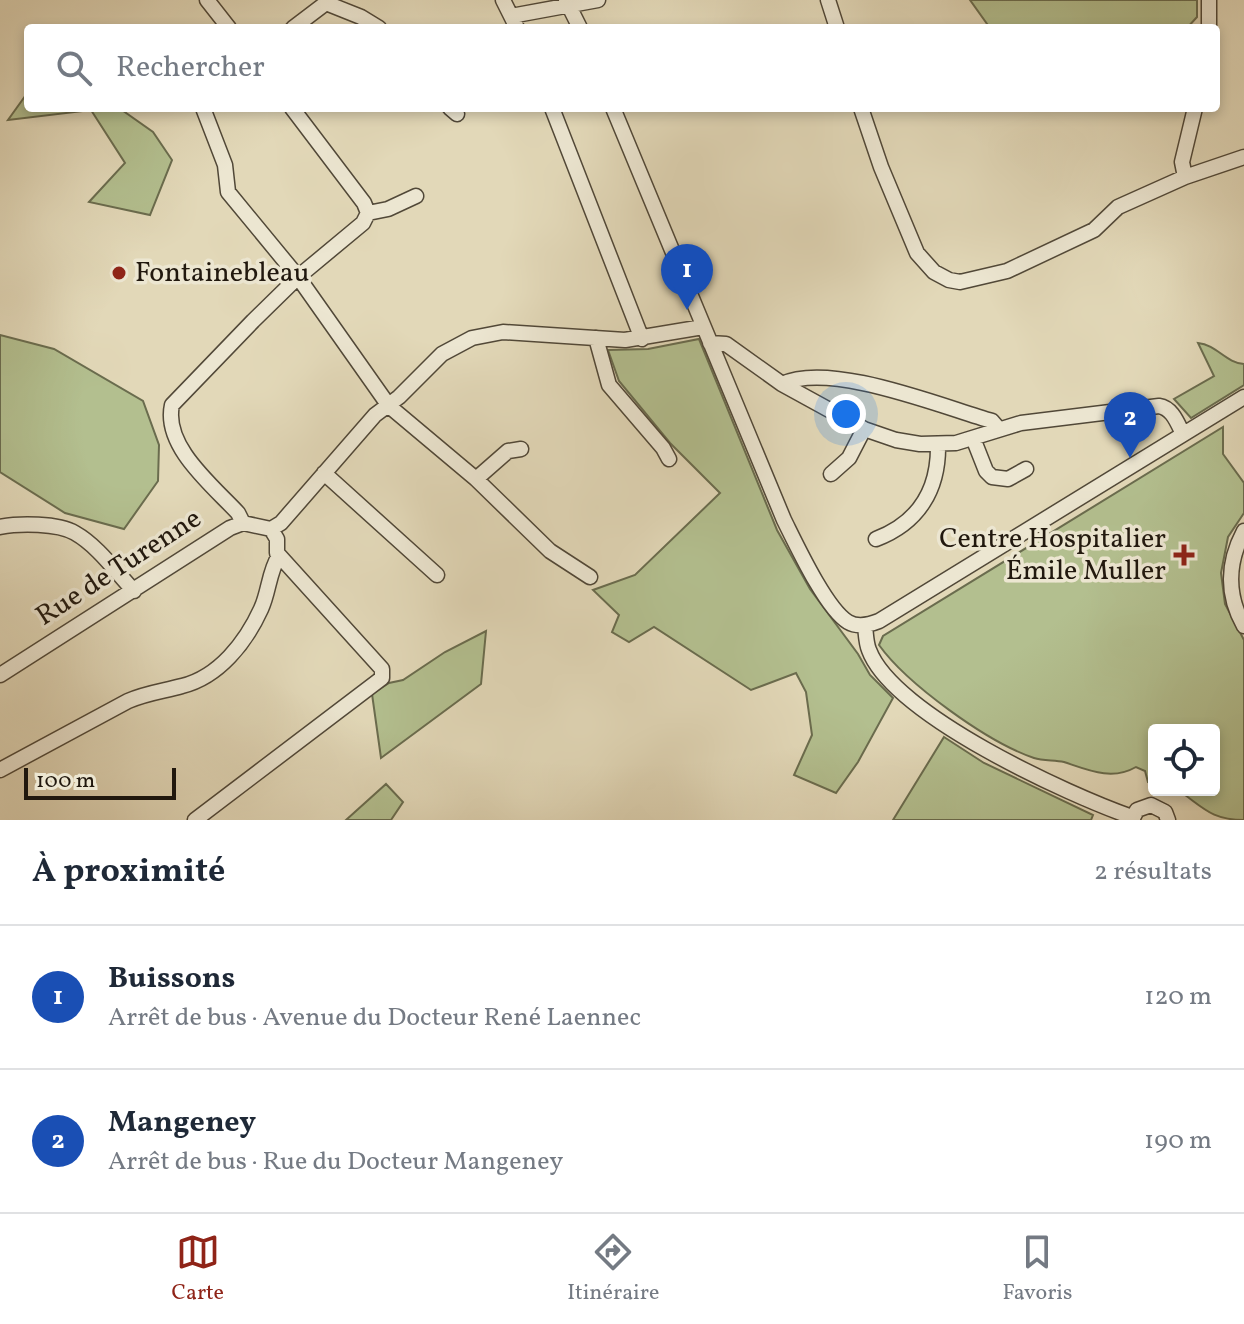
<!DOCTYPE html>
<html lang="fr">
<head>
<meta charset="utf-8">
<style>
	:root { --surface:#fff; --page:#f6f6f7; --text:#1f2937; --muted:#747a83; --line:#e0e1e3; --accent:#8f2418 }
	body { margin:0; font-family:Vollkorn,serif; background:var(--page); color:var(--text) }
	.controls { position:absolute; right:24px; bottom:24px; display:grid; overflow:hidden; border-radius:8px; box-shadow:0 4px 12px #0003 }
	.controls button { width:72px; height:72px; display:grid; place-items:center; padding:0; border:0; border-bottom:2px solid var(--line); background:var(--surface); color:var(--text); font:40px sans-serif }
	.scale { position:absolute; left:24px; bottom:20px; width:152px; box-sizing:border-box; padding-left:8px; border:4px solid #21180e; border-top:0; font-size:22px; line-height:28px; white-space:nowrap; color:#21180e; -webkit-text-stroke:6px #ece6d1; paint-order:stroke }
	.you { position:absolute; left:846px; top:414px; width:28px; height:28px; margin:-20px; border:6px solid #fff; border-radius:50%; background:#1a73e8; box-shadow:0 0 0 12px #1a73e833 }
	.badge { display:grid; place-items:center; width:52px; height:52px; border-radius:50%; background:var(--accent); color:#fff; font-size:26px; font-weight:700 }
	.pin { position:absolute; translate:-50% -66px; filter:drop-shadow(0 2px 4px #0008) }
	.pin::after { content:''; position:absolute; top:42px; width:28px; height:24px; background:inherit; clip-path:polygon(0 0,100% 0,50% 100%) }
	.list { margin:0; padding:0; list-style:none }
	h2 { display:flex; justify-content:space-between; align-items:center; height:104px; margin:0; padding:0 32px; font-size:34px }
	h2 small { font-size:26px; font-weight:400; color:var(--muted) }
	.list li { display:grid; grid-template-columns:52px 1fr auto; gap:24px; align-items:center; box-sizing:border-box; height:144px; padding:0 32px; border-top:2px solid var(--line) }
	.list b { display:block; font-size:30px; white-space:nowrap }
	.list p { margin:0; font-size:26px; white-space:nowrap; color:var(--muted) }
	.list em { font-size:26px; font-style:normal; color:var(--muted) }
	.icon { flex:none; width:44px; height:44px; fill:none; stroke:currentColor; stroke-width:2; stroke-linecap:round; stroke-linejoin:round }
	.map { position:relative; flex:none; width:1244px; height:820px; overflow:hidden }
	.search { position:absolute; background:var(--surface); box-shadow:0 4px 12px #0003; left:24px; right:24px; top:24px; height:88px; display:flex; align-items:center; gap:20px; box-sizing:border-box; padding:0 28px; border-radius:8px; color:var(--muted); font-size:30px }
	.sheet { height:392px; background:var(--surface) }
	nav { display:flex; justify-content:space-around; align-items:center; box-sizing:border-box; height:112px; border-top:2px solid var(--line); background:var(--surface); font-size:22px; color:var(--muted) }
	nav a { display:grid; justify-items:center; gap:4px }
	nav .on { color:var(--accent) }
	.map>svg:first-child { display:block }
</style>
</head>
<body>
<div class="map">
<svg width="1244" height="820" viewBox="0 0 1244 820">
	<rect width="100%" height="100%" fill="#e2d8b8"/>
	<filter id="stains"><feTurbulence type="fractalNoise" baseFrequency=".0025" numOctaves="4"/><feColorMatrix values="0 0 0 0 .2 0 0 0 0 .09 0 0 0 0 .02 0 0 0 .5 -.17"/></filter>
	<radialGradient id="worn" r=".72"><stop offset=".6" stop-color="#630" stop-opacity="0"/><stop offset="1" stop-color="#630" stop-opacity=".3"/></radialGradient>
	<!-- green -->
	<path fill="#b3bf8f" stroke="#6a6c4e" stroke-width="2" d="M 970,0 L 1197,0 L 1197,17 L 1187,28 L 990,28 Z
		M 28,92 L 28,108 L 119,108 L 153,132 L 172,160 L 150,215 L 89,202 L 125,163 L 91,110 L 8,120 Z
		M 0,335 L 54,349 L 143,401 L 159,445 L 158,481 L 124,529 L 65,513 L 0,472 Z
		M 699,339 L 777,530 L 810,589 L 858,654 L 870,675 L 893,698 L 858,762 L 836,793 L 794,775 L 812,735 L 806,692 L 796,673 L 751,690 L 654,627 L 629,642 L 612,632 L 619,615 L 593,590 L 635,575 L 720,493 L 670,443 L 619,381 L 608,350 L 648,349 Z
		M 1198,343 C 1217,345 1226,363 1244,364 L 1244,385 L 1191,418 L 1174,399 L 1214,376 Z
		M 1223,427 L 1223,454 L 1244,483 L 1244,513 L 1228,537 L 1221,573 L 1225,604 L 1244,640 L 1244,820 C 1211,820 1203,807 1178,790 L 1214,790 L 1214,730 L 1154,730 L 1154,783 L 1148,782 L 1145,771 L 1136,767 C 1112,781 1088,770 1064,762 C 1054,760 1043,761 1034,758 C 987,742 907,684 879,645 L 883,636 Z
		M 486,631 L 481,684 L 381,758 L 372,694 L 389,683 L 403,680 L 445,652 Z
		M 944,737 L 984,763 L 1093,815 L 1091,820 L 893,820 Z
		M 386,784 L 403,802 L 391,820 L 346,820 Z"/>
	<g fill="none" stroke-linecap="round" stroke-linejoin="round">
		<defs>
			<path id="minor" d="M 207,0 L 229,28
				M 503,0 L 517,28
				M 566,0 L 580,28
				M 828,0 L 837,28
				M 1209,0 L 1209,28
				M 511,16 L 598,0
				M 293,28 L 326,3 L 361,17 L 379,28
				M 203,108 L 225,165 L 228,192 L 298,277 L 253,321 L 172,405 C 163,446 212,485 238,513 L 243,523
				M 292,108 L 364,203 L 368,213 L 363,223 L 298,277 L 389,406 L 476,479 L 550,551 L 590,577
				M 450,108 L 457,114
				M 552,108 L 642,339
				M 613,108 L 784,520 C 796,544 826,609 848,622 C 858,628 869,625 879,621 L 1244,397
				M 861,108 L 881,167 L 917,253 L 934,272 L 949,280 L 960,282 L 1007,271 L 1094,230 L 1118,207 L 1185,177 L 1244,157
				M 1185,177 L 1182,162 L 1195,108
				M 368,213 L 388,209 L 416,196
				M 596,338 L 609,385 L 663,448 L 669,459
				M 710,343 L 726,344 L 782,384 L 864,429 L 896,440 L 920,444 L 956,443 L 1021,423 L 1159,406 C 1172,408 1177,422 1183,434
				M 782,384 C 830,361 940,406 992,421 L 998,428
				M 973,438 L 986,471 L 992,477 L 1008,479 L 1026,469
				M 324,473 L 437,575
				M 831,474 L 849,458 L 864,429
				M 476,479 L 508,451 L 521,449
				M 0,527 C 19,523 58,523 75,533 C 98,546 116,572 134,591
				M 271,529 L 281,523 L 375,415 L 399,397 L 442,354 L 472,338 L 503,332 L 625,340 L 703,327
				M 1244,531 C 1227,563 1226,594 1244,626
				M 876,539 C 918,523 939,490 938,444
				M 865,626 C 866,634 866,643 869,650 C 893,715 1069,795 1132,817
				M 0,675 L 230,528 L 243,523 L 271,529
				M 0,770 L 128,701 C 146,693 164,691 182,686 C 219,677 246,642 261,609 C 269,592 269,571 279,556
				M 195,820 L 382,678 L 382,669 L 277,553 L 277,539 L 271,529
				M 1132,820 L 1137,810 L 1151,805 L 1165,812 L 1168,820"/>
		</defs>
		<!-- minor casing -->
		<use href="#minor" stroke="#514838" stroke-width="17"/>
		<!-- minor -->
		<use href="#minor" stroke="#ece6d1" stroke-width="14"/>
	</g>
	<!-- markers -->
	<g fill="#8f2418" stroke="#ece6d1" stroke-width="3">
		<circle cx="119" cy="273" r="8"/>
		<path d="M1180 543h8v8h8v8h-8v8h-8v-8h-8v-8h8z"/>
	</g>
	<g text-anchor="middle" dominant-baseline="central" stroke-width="7" stroke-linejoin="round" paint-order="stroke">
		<!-- poi labels -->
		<g font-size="28" fill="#21180e" stroke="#ece6d1" text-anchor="start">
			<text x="135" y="273">Fontainebleau</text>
			<text x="1166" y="539" text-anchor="end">Centre Hospitalier<tspan x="1166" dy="32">Émile Muller</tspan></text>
		</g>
		<!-- street labels -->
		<g font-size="28" fill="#21180e" stroke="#ece6d1">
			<text transform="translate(119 568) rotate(-33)">Rue de Turenne</text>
		</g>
	</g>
	<rect width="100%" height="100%" filter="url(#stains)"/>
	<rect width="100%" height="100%" fill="url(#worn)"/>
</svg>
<div class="controls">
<button><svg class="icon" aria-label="locate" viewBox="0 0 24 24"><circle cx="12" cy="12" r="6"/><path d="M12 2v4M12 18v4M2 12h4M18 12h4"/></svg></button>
</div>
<div class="scale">100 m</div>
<div class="you"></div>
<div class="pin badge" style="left:687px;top:310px;background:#1a4fb4">1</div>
<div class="pin badge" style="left:1130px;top:458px;background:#1a4fb4">2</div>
<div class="search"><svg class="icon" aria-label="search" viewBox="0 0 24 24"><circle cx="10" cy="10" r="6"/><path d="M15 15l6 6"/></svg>Rechercher</div>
</div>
<section class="sheet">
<h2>À proximité<small>2 résultats</small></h2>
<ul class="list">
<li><span class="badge" style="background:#1a4fb4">1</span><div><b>Buissons</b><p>Arrêt de bus · Avenue du Docteur René Laennec</p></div><em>120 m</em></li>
<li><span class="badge" style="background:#1a4fb4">2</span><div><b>Mangeney</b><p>Arrêt de bus · Rue du Docteur Mangeney</p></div><em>190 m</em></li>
</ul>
</section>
<nav>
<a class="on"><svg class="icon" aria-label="map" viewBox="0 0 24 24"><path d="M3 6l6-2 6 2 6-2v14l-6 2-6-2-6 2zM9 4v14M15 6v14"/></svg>Carte</a>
<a><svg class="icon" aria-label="directions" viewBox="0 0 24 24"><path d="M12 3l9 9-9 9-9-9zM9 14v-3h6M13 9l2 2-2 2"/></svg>Itinéraire</a>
<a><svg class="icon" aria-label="saved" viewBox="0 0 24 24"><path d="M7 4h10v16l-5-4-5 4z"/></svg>Favoris</a>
</nav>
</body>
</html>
